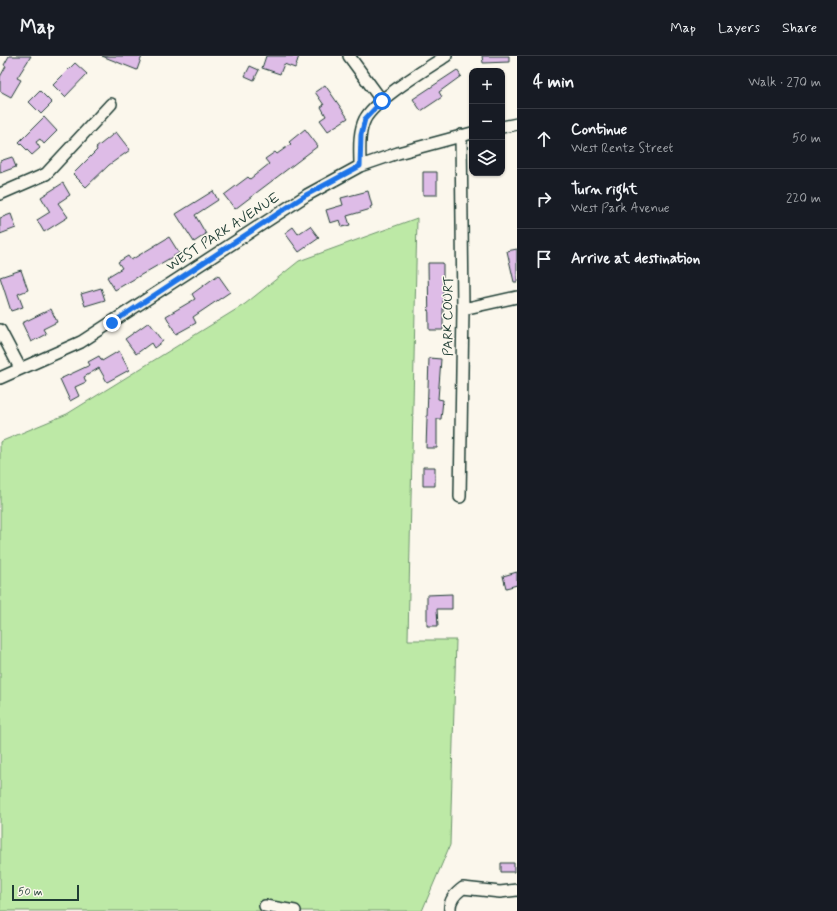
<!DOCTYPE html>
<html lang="en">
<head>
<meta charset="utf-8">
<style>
	:root { --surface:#171b24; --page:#20242c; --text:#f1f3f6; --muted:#9ea1a6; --line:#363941 }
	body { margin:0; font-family:Mynerve,sans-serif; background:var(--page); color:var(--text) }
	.controls { position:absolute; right:12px; top:12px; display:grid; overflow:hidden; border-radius:8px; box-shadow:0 1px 3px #0004 }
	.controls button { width:36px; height:36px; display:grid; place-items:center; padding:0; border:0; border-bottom:1px solid var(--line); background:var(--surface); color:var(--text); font:20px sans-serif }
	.scale { position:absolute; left:12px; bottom:10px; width:67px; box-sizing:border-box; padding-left:4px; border:2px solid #1f3d34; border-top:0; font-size:11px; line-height:14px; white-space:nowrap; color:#1f3d34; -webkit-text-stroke:3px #fbf7ec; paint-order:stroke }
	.stop { position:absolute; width:12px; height:12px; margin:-9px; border:3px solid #1a73e8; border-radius:50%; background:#fff }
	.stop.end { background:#1a73e8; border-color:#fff; box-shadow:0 1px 4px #0008 }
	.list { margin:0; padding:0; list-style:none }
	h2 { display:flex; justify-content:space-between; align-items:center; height:52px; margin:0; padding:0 16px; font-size:17px }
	h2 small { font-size:13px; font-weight:400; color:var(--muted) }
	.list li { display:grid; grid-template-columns:26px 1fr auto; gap:12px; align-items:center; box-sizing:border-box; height:60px; padding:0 16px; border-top:1px solid var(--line) }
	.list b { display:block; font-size:15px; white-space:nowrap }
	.list p { margin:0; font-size:13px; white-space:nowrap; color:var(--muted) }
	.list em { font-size:13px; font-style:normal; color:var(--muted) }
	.icon { flex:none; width:22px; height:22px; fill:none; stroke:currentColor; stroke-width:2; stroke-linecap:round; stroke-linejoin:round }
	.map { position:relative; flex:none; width:517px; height:855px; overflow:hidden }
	header { display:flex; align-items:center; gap:24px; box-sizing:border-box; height:56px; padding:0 20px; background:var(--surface); border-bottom:1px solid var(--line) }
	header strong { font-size:19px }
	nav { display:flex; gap:22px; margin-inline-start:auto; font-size:14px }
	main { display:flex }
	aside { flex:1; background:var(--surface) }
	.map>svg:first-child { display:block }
</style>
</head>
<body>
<header>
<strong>Map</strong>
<nav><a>Map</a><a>Layers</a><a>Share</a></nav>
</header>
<main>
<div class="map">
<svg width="517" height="855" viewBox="0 0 517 855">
	<rect width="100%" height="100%" fill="#fbf7ec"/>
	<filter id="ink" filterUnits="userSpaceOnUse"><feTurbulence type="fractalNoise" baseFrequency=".025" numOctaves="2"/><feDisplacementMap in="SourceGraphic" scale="8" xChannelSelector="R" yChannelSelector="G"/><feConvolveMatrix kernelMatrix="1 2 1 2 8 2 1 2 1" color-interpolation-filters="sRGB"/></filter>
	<g filter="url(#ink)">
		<!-- green -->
		<path fill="#bde9a6" stroke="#6e936d" d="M 417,162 L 408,584 L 456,584 L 450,789 L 422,855 L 0,855 L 0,386 L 67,358 L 245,248 L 299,205 Z"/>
		<!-- building -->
		<path fill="#debce7" stroke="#1f3d34" d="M 9,0 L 31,0 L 17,22 L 21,24 L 11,41 L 0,35 L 0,21 L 6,10 L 4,9 Z
			M 102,0 L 142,0 L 137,14 Z
			M 266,0 L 299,0 L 295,12 L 284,8 L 280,18 L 262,12 Z
			M 482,0 L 509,0 L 509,6 L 483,7 Z
			M 75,7 L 87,18 L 65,41 L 53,29 Z
			M 250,10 L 259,14 L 254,24 L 245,20 Z
			M 457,14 L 461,20 L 439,36 L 442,41 L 421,55 L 413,43 Z
			M 325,29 L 348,62 L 328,75 L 320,64 L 326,60 L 321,51 L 324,49 L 315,36 Z
			M 40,35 L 52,47 L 41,58 L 29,46 Z
			M 44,61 L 57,75 L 44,88 L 40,83 L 36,86 L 40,92 L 32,99 L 19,86 Z
			M 305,73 L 318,90 L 235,153 L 224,139 L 248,121 L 250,123 L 269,108 L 265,103 L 275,96 L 277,98 L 291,88 L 289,86 Z
			M 116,76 L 130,94 L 109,109 L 86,131 L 73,118 L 97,94 L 96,92 Z
			M 12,101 L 16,111 L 0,117 L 0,105 Z
			M 423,116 L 437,116 L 437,139 L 423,139 Z
			M 63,127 L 70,139 L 58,147 L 68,161 L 44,176 L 37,164 L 50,156 L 41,141 Z
			M 213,135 L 218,144 L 195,159 L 206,178 L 194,186 L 176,158 Z
			M 368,135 L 372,150 L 370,151 L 371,153 L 347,160 L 350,169 L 342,171 L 340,164 L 330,167 L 326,154 L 343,149 L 341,142 Z
			M 11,158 L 16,172 L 0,178 L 0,162 Z
			M 310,170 L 319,182 L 299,196 L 285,177 L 293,171 L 298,178 Z
			M 169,181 L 179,197 L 115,234 L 107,221 L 122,212 L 118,206 L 128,200 L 131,204 Z
			M 517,193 L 517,226 L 514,226 L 507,195 Z
			M 428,207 L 443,207 L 443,274 L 429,274 Z
			M 21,214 L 28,234 L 18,238 L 23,251 L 11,255 L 0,221 Z
			M 218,219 L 230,236 L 193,261 L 196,267 L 176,278 L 166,260 L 195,243 L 192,238 Z
			M 101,232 L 105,244 L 85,250 L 81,238 Z
			M 51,253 L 57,266 L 43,273 L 46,278 L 31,286 L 22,267 Z
			M 149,266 L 163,285 L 154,292 L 151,287 L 136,298 L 125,283 Z
			M 119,295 L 129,314 L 107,326 L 99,312 L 84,321 L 86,326 L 75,331 L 79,340 L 70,345 L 60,323 L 90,309 L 88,306 L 99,300 L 102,305 Z
			M 429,302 L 441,303 L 438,343 L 443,344 L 441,363 L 437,363 L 437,392 L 426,392 Z
			M 423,411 L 435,411 L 435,430 L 423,430 Z
			M 517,516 L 517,529 L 506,532 L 503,520 Z
			M 452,538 L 452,553 L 437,553 L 438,570 L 427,570 L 427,539 Z
			M 501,807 L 514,807 L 514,816 L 501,816 Z"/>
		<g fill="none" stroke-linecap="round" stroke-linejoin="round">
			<defs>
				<path id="minor" d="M 349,0 L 382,45
					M 502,71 L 517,68
					M 360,110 C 360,95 358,77 365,63 C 376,43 425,14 446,0
					M 0,138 L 46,118 L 111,48
					M 463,253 L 517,241
					M 0,274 L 20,312
					M 0,322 L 81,286 L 307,139 L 360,110 L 398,97 L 472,77
					M 460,441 L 463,253 L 461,79
					M 265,850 L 295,855
					M 450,855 C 449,844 455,838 463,832 L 500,836 L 517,834"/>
			</defs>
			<!-- minor casing -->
			<use href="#minor" stroke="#1f3d34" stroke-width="14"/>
			<!-- minor -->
			<use href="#minor" stroke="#fbf7ec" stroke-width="11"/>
		</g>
	</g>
	<g fill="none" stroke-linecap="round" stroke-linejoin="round" filter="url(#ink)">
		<!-- route -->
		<path stroke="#1a73e8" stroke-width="5" d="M 112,267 L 306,139 L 360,110 L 361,79 L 365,63 L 382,45"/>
	</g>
	<g text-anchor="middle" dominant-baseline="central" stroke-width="3" stroke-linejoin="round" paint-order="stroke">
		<!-- street labels -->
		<g font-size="14" fill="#1f3d34" stroke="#fbf7ec">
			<text transform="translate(223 176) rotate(-33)">WEST PARK AVENUE</text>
			<text transform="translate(448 260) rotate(-90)">PARK COURT</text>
		</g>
	</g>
</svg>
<div class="controls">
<button>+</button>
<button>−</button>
<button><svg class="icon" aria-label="layers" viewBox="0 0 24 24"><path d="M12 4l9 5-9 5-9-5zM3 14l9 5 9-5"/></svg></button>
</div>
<div class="scale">50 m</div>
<div class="stop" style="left:382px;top:45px"></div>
<div class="stop end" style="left:112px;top:267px"></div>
</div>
<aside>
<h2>4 min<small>Walk · 270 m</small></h2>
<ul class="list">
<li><svg class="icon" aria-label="ahead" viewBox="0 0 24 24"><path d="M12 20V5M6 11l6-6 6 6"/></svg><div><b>Continue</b><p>West Rentz Street</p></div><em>50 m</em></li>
<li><svg class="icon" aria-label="right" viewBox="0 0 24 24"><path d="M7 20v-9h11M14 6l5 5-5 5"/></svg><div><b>Turn right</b><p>West Park Avenue</p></div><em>220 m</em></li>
<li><svg class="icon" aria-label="arrive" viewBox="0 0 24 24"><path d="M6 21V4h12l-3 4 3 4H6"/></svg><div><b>Arrive at destination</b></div></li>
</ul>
</aside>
</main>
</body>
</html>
